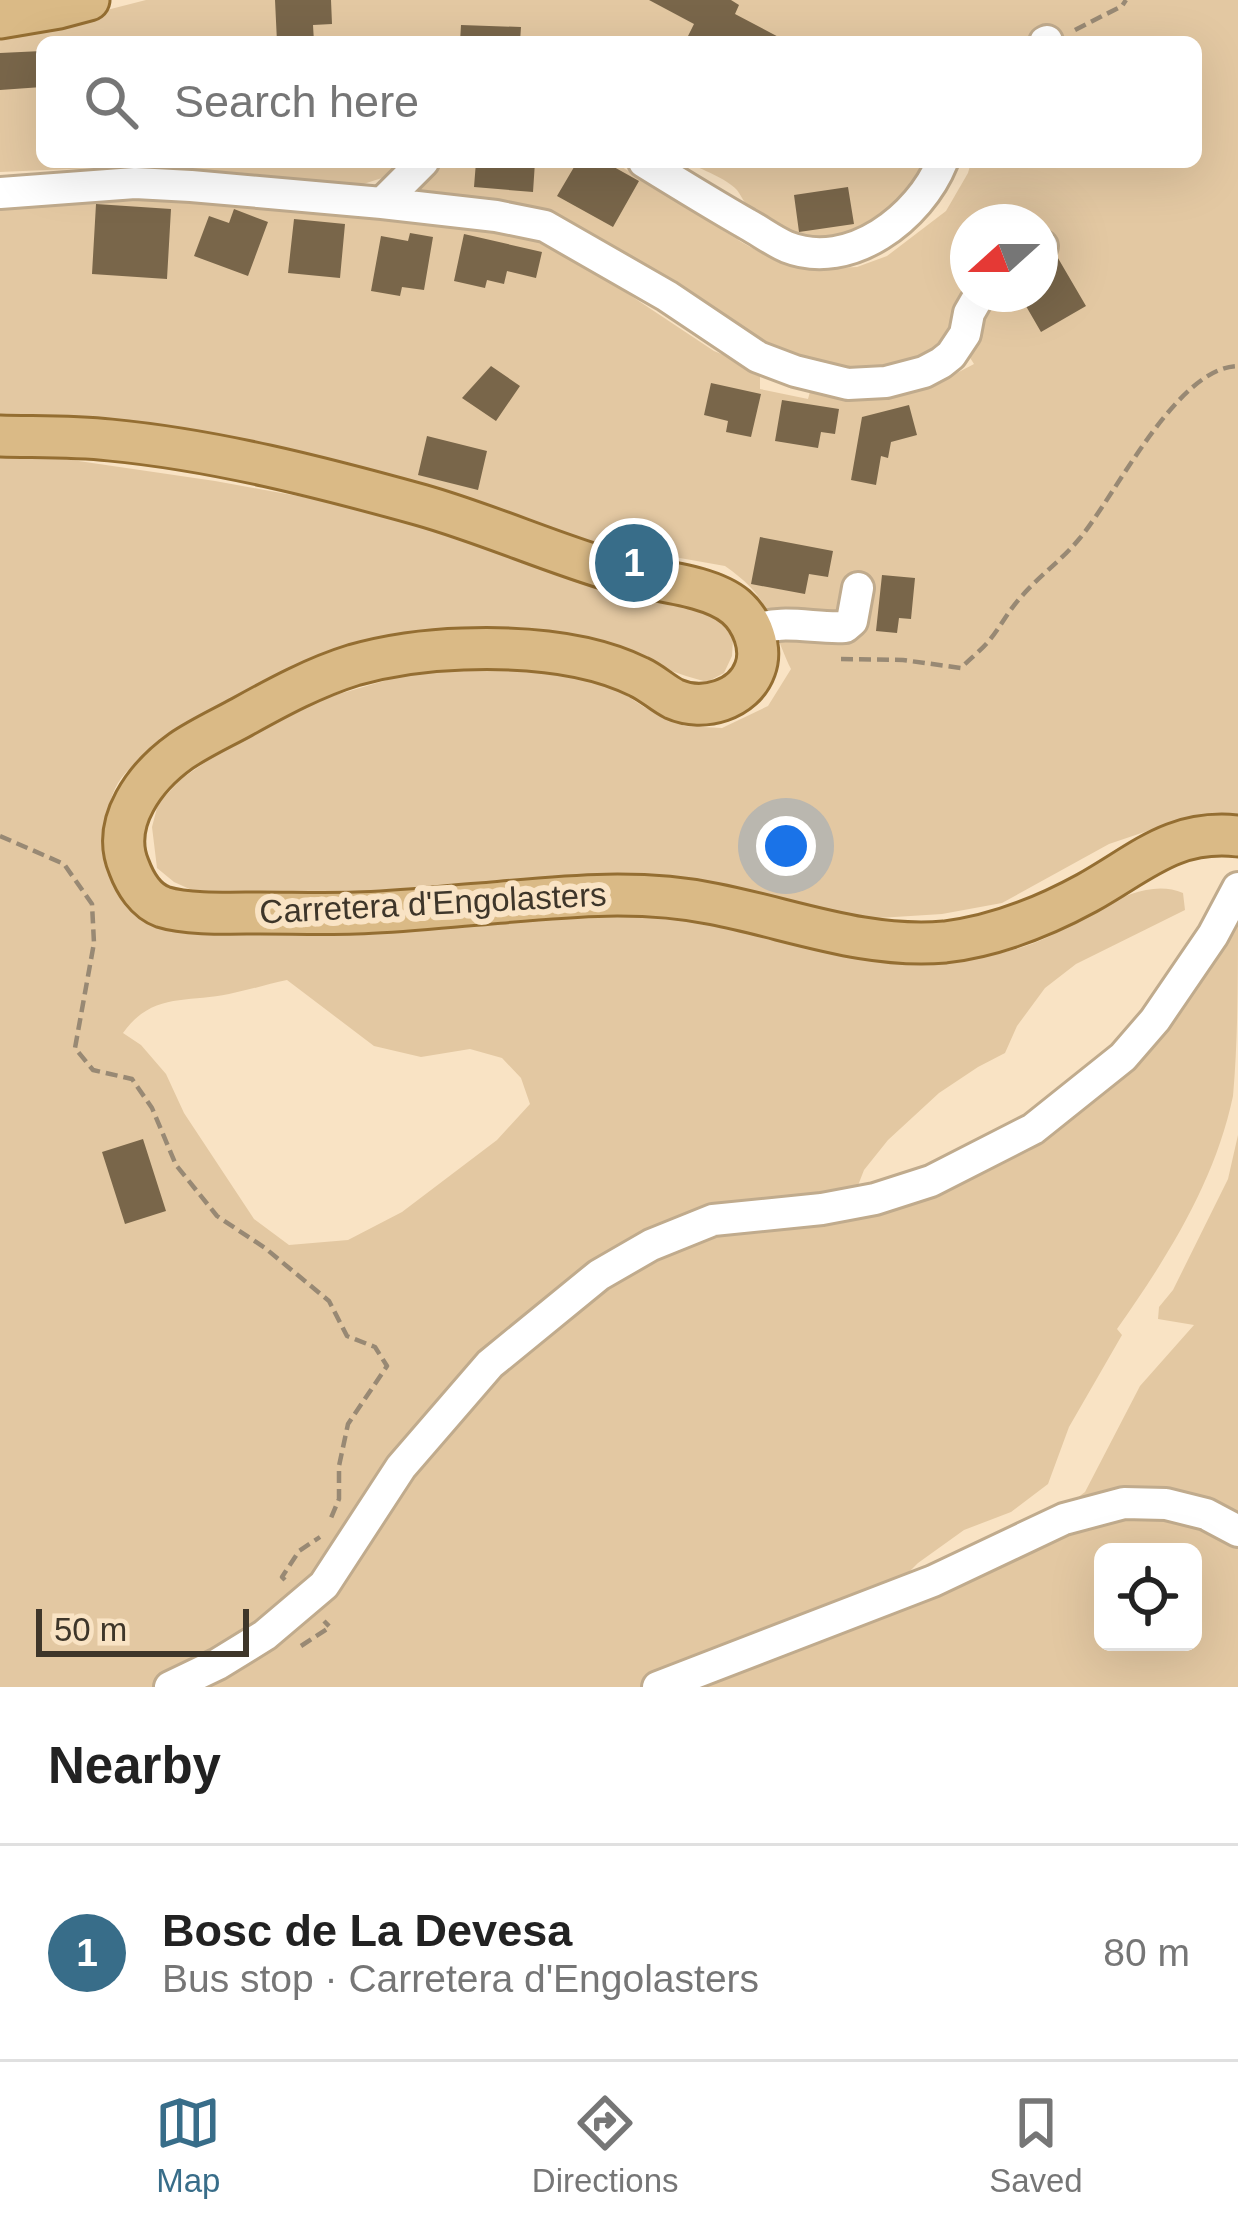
<!DOCTYPE html>
<html lang="en">
<head>
<meta charset="utf-8">
<style>
	:root { --surface:#fff; --page:#f2f2f2; --text:#222; --muted:#767676; --line:#e0e0e0; --accent:#386d89 }
	body { margin:0; font-family:Arial,sans-serif; background:var(--page); color:var(--text) }
	.controls { position:absolute; right:36px; bottom:36px; display:grid; overflow:hidden; border-radius:18px; box-shadow:0 12px 48px #0002 }
	.controls button { width:108px; height:108px; display:grid; place-items:center; padding:0; border:0; border-bottom:3px solid var(--line); background:var(--surface); color:var(--text); font:60px sans-serif }
	.compass { position:absolute; left:950px; top:204px; width:108px; height:108px; border-radius:50%; background:var(--surface); box-shadow:0 12px 48px #0002; rotate:249deg }
	.scale { position:absolute; left:36px; bottom:30px; width:213px; box-sizing:border-box; padding-left:12px; border:6px solid #3e362a; border-top:0; font-size:33px; line-height:42px; white-space:nowrap; color:#3e362a; -webkit-text-stroke:9px #f9e3c4; paint-order:stroke }
	.you { position:absolute; left:786px; top:846px; width:42px; height:42px; margin:-30px; border:9px solid #fff; border-radius:50%; background:#1a73e8; box-shadow:0 0 0 18px #1a73e833 }
	.badge { display:grid; place-items:center; width:78px; height:78px; border-radius:50%; background:var(--accent); color:#fff; font-size:39px; font-weight:700 }
	.pin { position:absolute; translate:-50% -50%; border:6px solid #fff; box-shadow:0 3px 12px #0006 }
	.list { margin:0; padding:0; list-style:none }
	h2 { display:flex; justify-content:space-between; align-items:center; height:156px; margin:0; padding:0 48px; font-size:51px }
	h2 small { font-size:39px; font-weight:400; color:var(--muted) }
	.list li { display:grid; grid-template-columns:78px 1fr auto; gap:36px; align-items:center; box-sizing:border-box; height:216px; padding:0 48px; border-top:3px solid var(--line) }
	.list b { display:block; font-size:45px; white-space:nowrap }
	.list p { margin:0; font-size:39px; white-space:nowrap; color:var(--muted) }
	.list em { font-size:39px; font-style:normal; color:var(--muted) }
	.icon { flex:none; width:66px; height:66px; fill:none; stroke:currentColor; stroke-width:2; stroke-linecap:round; stroke-linejoin:round }
	.map { position:relative; flex:none; width:1238px; height:1687px; overflow:hidden }
	.search { position:absolute; background:var(--surface); box-shadow:0 12px 48px #0002; left:36px; right:36px; top:36px; height:132px; display:flex; align-items:center; gap:30px; box-sizing:border-box; padding:0 42px; border-radius:18px; color:var(--muted); font-size:45px }
	.sheet { height:372px; background:var(--surface) }
	nav { display:flex; justify-content:space-around; align-items:center; box-sizing:border-box; height:168px; border-top:3px solid var(--line); background:var(--surface); font-size:33px; color:var(--muted) }
	nav a { display:grid; justify-items:center; gap:6px }
	nav .on { color:var(--accent) }
	.map>svg:first-child { display:block }
</style>
</head>
<body>
<div class="map">
<svg width="1238" height="1687" viewBox="0 0 1238 1687">
	<rect width="100%" height="100%" fill="#f9e3c4"/>
	<!-- green -->
	<path fill="#e3c8a2" fill-rule="evenodd" d="M 146,0 L 1238,0 L 1238,819 L 1177,821 L 1109,844 L 1002,903 L 942,914 L 847,920 L 858,955 L 866,959 C 928,962 990,964 1048,937 C 1086,919 1140,874 1183,893 L 1185,910 L 1076,964 L 1045,988 L 1017,1026 L 1005,1053 L 978,1067 L 939,1093 L 888,1140 L 864,1170 L 850,1206 L 875,1214 L 944,1192 L 1029,1151 L 1102,1096 L 1152,1048 L 1238,918 C 1238,974 1238,1041 1233,1096 C 1215,1182 1167,1258 1117,1329 L 1122,1335 L 1069,1427 L 1048,1484 L 1011,1512 L 964,1530 L 918,1563 L 899,1582 L 1024,1539 L 1085,1492 L 1140,1386 L 1194,1325 L 1158,1319 L 1159,1307 L 1173,1290 L 1228,1179 L 1238,1135 L 1238,1687 L 0,1687 L 0,455 L 58,458 L 215,481 L 341,504 L 490,547 L 577,580 L 651,601 L 702,611 L 726,624 L 733,640 L 732,656 L 724,673 L 707,682 C 651,667 599,641 542,630 C 517,625 477,628 451,630 C 431,632 409,640 389,645 C 360,653 330,659 301,668 C 256,684 142,743 118,783 C 105,806 102,838 109,863 C 120,898 141,919 174,932 L 357,930 L 521,915 L 650,913 L 787,935 L 789,906 L 727,886 L 613,878 L 482,889 L 205,896 L 174,882 L 157,868 L 152,827 L 158,804 L 181,779 L 242,737 L 308,703 L 432,667 L 532,663 L 600,678 L 644,707 L 684,726 L 722,728 L 768,706 L 791,669 C 768,621 774,600 725,566 L 567,538 L 0,420 L 0,209 L 87,202 L 198,200 L 516,232 L 553,244 L 714,351 L 760,370 L 760,389 L 808,399 L 811,388 L 883,397 L 934,385 L 974,364 L 955,334 L 933,351 L 900,364 L 865,368 L 821,364 L 790,356 L 745,336 L 642,266 L 420,199 L 413,190 L 446,162 L 614,162 L 743,243 L 776,261 L 814,269 L 857,267 L 887,256 L 946,211 L 968,173 L 971,162 L 1196,162 L 1196,42 L 1064,42 L 1056,30 L 1032,42 L 42,42 L 42,162 L 401,162 L 382,178 L 351,188 L 116,167 L 0,172 L 0,34 L 48,25 ZM 968,222 L 1040,222 L 1040,294 L 968,294 ZM 287,980 L 374,1046 L 421,1057 L 470,1049 L 502,1058 L 521,1078 L 530,1104 L 497,1140 L 402,1212 L 348,1240 L 289,1245 L 254,1219 L 184,1113 L 166,1074 L 141,1045 L 123,1033 C 152,992 187,1003 229,994 C 249,990 268,984 287,980 ZM 1103,1552 L 1193,1552 L 1193,1642 L 1103,1642 Z
		M 687,162 L 923,162 C 910,196 902,207 869,224 C 828,246 782,237 747,205 C 743,201 741,195 737,190 C 726,178 702,170 687,162 Z"/>
	<!-- building -->
	<path fill="#79664a" d="M 275,0 L 331,0 L 332,24 L 313,25 L 314,42 L 277,42 Z
		M 649,0 L 731,0 L 739,5 L 735,14 L 788,42 L 699,42 L 688,36 L 694,24 Z
		M 461,25 L 521,27 L 520,42 L 460,42 Z
		M 42,51 L 42,87 L 0,90 L 0,53 Z
		M 476,162 L 535,162 L 533,192 L 474,187 Z
		M 577,162 L 605,162 L 639,181 L 613,227 L 557,196 Z
		M 848,187 L 854,224 L 799,232 L 794,195 Z
		M 96,204 L 171,209 L 167,279 L 92,274 Z
		M 234,209 L 268,222 L 248,276 L 194,256 L 209,216 L 229,223 Z
		M 294,219 L 345,224 L 340,278 L 288,273 Z
		M 410,233 L 433,237 L 424,290 L 402,287 L 400,296 L 371,291 L 381,236 L 408,241 Z
		M 464,234 L 542,252 L 536,278 L 507,271 L 504,284 L 487,280 L 485,288 L 454,281 Z
		M 1055,253 L 1086,306 L 1041,332 L 1019,294 L 1040,294 L 1040,262 Z
		M 491,366 L 520,386 L 496,421 L 462,398 Z
		M 711,383 L 761,394 L 751,437 L 726,432 L 728,421 L 704,415 Z
		M 782,400 L 839,409 L 835,434 L 821,432 L 818,448 L 775,441 Z
		M 909,405 L 917,435 L 891,442 L 888,458 L 881,456 L 876,485 L 851,480 L 862,417 Z
		M 427,436 L 487,451 L 478,490 L 418,475 Z
		M 760,537 L 833,551 L 828,577 L 809,574 L 805,594 L 751,584 Z
		M 882,575 L 915,578 L 911,619 L 899,618 L 897,633 L 876,631 Z
		M 143,1139 L 166,1211 L 125,1224 L 102,1152 Z"/>
	<g fill="none" stroke-linecap="round" stroke-linejoin="round">
		<defs>
			<path id="minor" d="M 1045,42 L 1047,41
				M 644,162 C 678,183 712,204 747,224 C 760,231 773,241 787,247 C 850,272 920,217 942,162
				M 0,193 L 135,183 L 191,186 L 382,203 L 496,216 L 545,226 L 667,296 L 758,357 L 795,371 L 848,384 L 886,382 L 924,372 L 941,363 L 951,355 L 965,334 L 969,313 L 980,294
				M 382,203 L 423,162
				M 1040,247 L 1042,246
				M 752,631 C 781,618 814,629 845,627 L 852,621 L 858,588
				M 170,1687 L 218,1664 L 265,1635 L 324,1585 L 401,1467 L 490,1364 L 599,1275 L 651,1245 L 713,1220 L 822,1209 L 875,1199 L 931,1181 L 1033,1129 L 1123,1057 L 1155,1020 L 1213,935 L 1238,888
				M 658,1687 L 933,1581 L 1064,1519 L 1124,1503 L 1166,1504 L 1206,1514 L 1238,1531"/>
			<path id="major" d="M 0,18 L 59,8 L 89,0
				M 0,436 C 37,437 74,436 110,440 C 215,450 320,477 421,505 C 488,524 551,553 617,572 C 651,581 709,584 736,607 C 752,621 763,648 755,669 C 744,700 703,712 674,699 C 662,693 652,683 639,677 C 587,651 521,647 463,649 C 427,650 390,655 354,665 C 315,677 278,697 242,717 C 222,728 200,738 181,751 C 146,776 110,822 129,867 C 135,883 146,901 163,907 C 188,915 233,913 260,913 C 292,913 324,914 356,913 C 398,912 439,907 480,904 C 559,897 636,888 714,904 C 791,919 865,949 945,942 C 996,936 1043,917 1087,893 C 1141,863 1173,829 1238,836"/>
		</defs>
		<!-- minor casing -->
		<use href="#minor" stroke="#c0ab8d" stroke-width="36"/>
		<!-- major casing -->
		<use href="#major" stroke="#946e32" stroke-width="45"/>
		<!-- path -->
		<path stroke="#988974" stroke-width="4.5" stroke-dasharray="12 6" stroke-linecap="butt" d="M 1075,30 L 1122,6 L 1126,0
			M 841,659 L 903,660 L 961,668 C 970,659 980,651 988,642 C 1000,628 1008,611 1021,597 C 1039,576 1062,560 1080,538 C 1117,493 1177,367 1238,366
			M 0,836 L 64,864 L 92,904 L 94,943 L 75,1048 L 93,1070 L 132,1079 L 152,1108 L 176,1165 L 217,1216 L 265,1248 L 329,1301 L 347,1336 L 375,1347 L 387,1366 L 348,1424 L 339,1466 L 339,1499 L 331,1518
			M 285,1580 L 282,1577 L 299,1551 L 320,1537
			M 301,1646 L 330,1627 L 324,1621"/>
		<!-- minor -->
		<use href="#minor" stroke="#fff" stroke-width="30"/>
		<!-- major -->
		<use href="#major" stroke="#daba86" stroke-width="39"/>
	</g>
	<g text-anchor="middle" dominant-baseline="central" stroke-width="12" stroke-linejoin="round" paint-order="stroke">
		<!-- street labels -->
		<g font-size="33" fill="#3e362a" stroke="#f9e3c4">
			<text transform="translate(433 903) rotate(-3)">Carretera d'Engolasters</text>
		</g>
	</g>
</svg>
<div class="controls">
<button><svg class="icon" aria-label="locate" viewBox="0 0 24 24"><circle cx="12" cy="12" r="6"/><path d="M12 2v4M12 18v4M2 12h4M18 12h4"/></svg></button>
</div>
<svg class="compass" viewBox="-18 -18 36 36"><path d="M0-13l5 13h-10z" fill="#e53935"/><path d="M0 13l5-13h-10z" fill="#767676"/></svg>
<div class="scale">50 m</div>
<div class="you"></div>
<div class="pin badge" style="left:634px;top:563px">1</div>
<div class="search"><svg class="icon" aria-label="search" viewBox="0 0 24 24"><circle cx="10" cy="10" r="6"/><path d="M15 15l6 6"/></svg>Search here</div>
</div>
<section class="sheet">
<h2>Nearby<small></small></h2>
<ul class="list">
<li><span class="badge">1</span><div><b>Bosc de La Devesa</b><p>Bus stop · Carretera d'Engolasters</p></div><em>80 m</em></li>
</ul>
</section>
<nav>
<a class="on"><svg class="icon" aria-label="map" viewBox="0 0 24 24"><path d="M3 6l6-2 6 2 6-2v14l-6 2-6-2-6 2zM9 4v14M15 6v14"/></svg>Map</a>
<a><svg class="icon" aria-label="directions" viewBox="0 0 24 24"><path d="M12 3l9 9-9 9-9-9zM9 14v-3h6M13 9l2 2-2 2"/></svg>Directions</a>
<a><svg class="icon" aria-label="saved" viewBox="0 0 24 24"><path d="M7 4h10v16l-5-4-5 4z"/></svg>Saved</a>
</nav>
</body>
</html>
